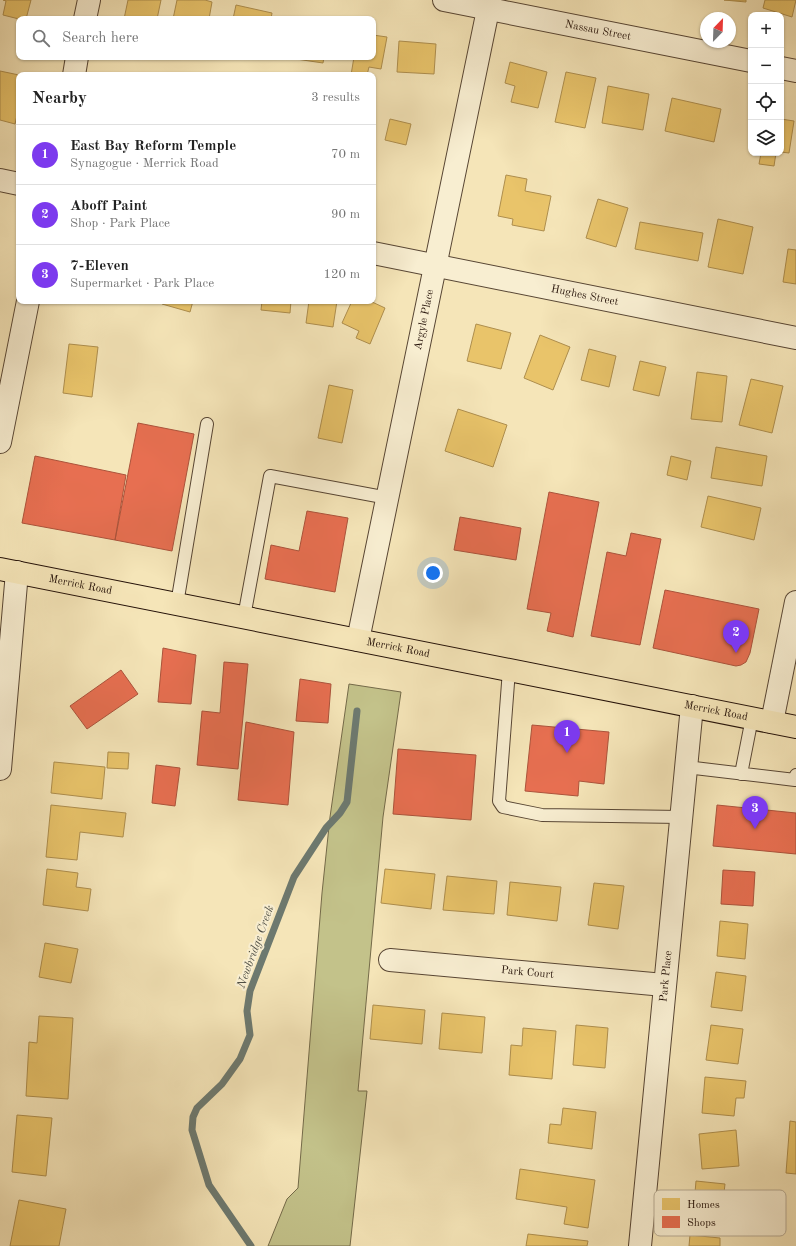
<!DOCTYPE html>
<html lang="en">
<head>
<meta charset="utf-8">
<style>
	:root { --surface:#fff; --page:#f6f6f6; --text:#222; --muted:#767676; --line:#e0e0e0; --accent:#7c3aed }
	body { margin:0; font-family:"Old Standard TT",serif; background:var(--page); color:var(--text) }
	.controls { position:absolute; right:12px; top:12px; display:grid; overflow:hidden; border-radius:8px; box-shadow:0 1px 3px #0004 }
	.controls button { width:36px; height:36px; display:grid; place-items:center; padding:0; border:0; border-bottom:1px solid var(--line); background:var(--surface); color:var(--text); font:20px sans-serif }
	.compass { position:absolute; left:700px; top:12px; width:36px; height:36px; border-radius:50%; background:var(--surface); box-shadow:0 1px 3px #0004; rotate:23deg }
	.you { position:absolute; left:433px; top:573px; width:14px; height:14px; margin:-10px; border:3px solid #fff; border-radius:50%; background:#1a73e8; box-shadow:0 0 0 6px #1a73e833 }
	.badge { display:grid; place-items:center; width:26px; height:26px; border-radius:50%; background:var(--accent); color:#fff; font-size:13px; font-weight:700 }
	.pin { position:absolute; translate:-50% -33px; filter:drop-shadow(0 1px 2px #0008) }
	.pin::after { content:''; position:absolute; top:21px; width:14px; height:12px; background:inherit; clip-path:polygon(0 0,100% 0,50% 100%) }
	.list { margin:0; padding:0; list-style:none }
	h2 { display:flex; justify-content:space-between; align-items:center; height:52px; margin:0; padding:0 16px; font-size:17px }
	h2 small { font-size:13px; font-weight:400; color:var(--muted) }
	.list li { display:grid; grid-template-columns:26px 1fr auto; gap:12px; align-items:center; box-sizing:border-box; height:60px; padding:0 16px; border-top:1px solid var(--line) }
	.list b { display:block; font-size:15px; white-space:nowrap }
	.list p { margin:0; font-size:13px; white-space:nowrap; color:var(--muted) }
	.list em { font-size:13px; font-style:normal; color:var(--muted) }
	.icon { flex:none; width:22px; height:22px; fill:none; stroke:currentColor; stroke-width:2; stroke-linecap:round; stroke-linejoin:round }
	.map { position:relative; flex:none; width:796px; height:1246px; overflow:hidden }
	.search { position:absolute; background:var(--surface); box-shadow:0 1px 3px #0004; left:16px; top:16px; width:360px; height:44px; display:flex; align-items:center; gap:10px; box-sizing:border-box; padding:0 14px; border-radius:8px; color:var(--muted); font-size:15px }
	.panel { position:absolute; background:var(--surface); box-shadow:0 1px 3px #0004; left:16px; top:72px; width:360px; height:232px; border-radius:8px }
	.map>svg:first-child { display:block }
</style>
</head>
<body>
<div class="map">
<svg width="796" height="1246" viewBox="0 0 796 1246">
	<rect width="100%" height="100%" fill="#f5e5b8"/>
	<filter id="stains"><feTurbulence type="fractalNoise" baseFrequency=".005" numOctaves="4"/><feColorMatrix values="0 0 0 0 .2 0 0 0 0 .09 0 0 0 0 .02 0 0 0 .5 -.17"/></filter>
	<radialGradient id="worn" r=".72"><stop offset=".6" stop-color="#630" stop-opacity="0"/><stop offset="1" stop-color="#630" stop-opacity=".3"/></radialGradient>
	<!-- green -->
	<path fill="#c3c28a" stroke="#746a49" d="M 349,684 L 401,692 L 383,817 L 358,1091 L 367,1091 L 350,1246 L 268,1246 L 287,1199 L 298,1188 L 322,893 L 330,817 Z"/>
	<!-- homes -->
	<path fill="#e9c46a" stroke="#ae8e4d" d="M 3,0 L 31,0 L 26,19 L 19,19 L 3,15 L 6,1 Z
		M 128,0 L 161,0 L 157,19 L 124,19 Z
		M 177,0 L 205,0 L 212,2 L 209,19 L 173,19 Z
		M 724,0 L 746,0 L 746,2 Z
		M 765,0 L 796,0 L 792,17 L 763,8 Z
		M 236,5 L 272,13 L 271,19 L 233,19 Z
		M 373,35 L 387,37 L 381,69 L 369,67 L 367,75 L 351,75 L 354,57 L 373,57 Z
		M 399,41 L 436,44 L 434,74 L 397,72 Z
		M 296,57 L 324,57 L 323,63 L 296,59 Z
		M 510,62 L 547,72 L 538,108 L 511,102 L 515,86 L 505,83 Z
		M 0,71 L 19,75 L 19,107 L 15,124 L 0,120 Z
		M 566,72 L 596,78 L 585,128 L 555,122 Z
		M 608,86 L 649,94 L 643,130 L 602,123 Z
		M 672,98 L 721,109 L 714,142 L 665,131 Z
		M 390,119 L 411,124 L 406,145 L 385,140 Z
		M 781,119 L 794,121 L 789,153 L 781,152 Z
		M 761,153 L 776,153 L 774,166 L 759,164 Z
		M 506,175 L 527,179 L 525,191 L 551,196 L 544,231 L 512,225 L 513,219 L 498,216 Z
		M 598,199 L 628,208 L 616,247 L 586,238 Z
		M 718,219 L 753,227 L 743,274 L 708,267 Z
		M 640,222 L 703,233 L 698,261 L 635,249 Z
		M 788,249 L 796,250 L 796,284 L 783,282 Z
		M 163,301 L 193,301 L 190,312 L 162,304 Z
		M 262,301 L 291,301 L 290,313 L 261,310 Z
		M 309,301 L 337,301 L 333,327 L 306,323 Z
		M 352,301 L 370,301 L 385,308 L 370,344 L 356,338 L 359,331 L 342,323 Z
		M 476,324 L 511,333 L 501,369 L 467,361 Z
		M 540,335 L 570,347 L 553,390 L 524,378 Z
		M 69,344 L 98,347 L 92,397 L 63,393 Z
		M 589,349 L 616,356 L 609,387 L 581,380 Z
		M 640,361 L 666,367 L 659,396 L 633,390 Z
		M 697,372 L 727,376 L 722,422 L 691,419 Z
		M 751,379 L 783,386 L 772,433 L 739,425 Z
		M 329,385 L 353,390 L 342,443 L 318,438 Z
		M 458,409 L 507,425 L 493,467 L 445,451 Z
		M 716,447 L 767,456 L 762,486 L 711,478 Z
		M 671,456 L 691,461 L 687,480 L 667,475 Z
		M 708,496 L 761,508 L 754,540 L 701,527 Z
		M 108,752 L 129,753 L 128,769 L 107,768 Z
		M 54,762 L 105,767 L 102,799 L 51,793 Z
		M 51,805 L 126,813 L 123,837 L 80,832 L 77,860 L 46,857 Z
		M 47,869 L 78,873 L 76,887 L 91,889 L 88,911 L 43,905 Z
		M 385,869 L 435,874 L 431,909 L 381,903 Z
		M 447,876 L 497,881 L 494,914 L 443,910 Z
		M 510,882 L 561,887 L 557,921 L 507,915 Z
		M 594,883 L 624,886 L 618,929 L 588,925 Z
		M 720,921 L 748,924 L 745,959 L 717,956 Z
		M 45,943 L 78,949 L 71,983 L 39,977 Z
		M 716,972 L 746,976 L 742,1011 L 711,1007 Z
		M 373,1005 L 425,1010 L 422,1044 L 370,1039 Z
		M 442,1013 L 485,1017 L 482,1053 L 439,1049 Z
		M 39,1016 L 73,1018 L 68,1099 L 26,1096 L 29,1042 L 37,1043 Z
		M 576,1025 L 608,1028 L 605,1068 L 573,1065 Z
		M 711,1025 L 743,1029 L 738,1064 L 706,1060 Z
		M 523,1028 L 556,1031 L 552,1079 L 509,1075 L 511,1045 L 522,1046 Z
		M 705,1077 L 746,1081 L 744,1098 L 736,1098 L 734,1116 L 702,1113 Z
		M 563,1108 L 596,1112 L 592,1149 L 548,1143 L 550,1124 L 561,1125 Z
		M 17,1115 L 52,1118 L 46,1176 L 12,1172 Z
		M 790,1121 L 796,1122 L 796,1174 L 786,1173 Z
		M 736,1130 L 739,1166 L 702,1169 L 699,1134 Z
		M 520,1169 L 595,1180 L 588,1228 L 564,1224 L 567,1207 L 516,1199 Z
		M 696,1181 L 725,1184 L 721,1219 L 693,1216 Z
		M 19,1200 L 66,1209 L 59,1246 L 10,1246 Z
		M 528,1234 L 588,1241 L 587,1246 L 526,1246 Z
		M 690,1235 L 720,1238 L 720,1246 L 689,1246 Z"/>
	<!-- shops -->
	<path fill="#e76f51" stroke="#ac533b" d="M 138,423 L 194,434 L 172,551 L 115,540 Z
		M 35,456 L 126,475 L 115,540 L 22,523 Z
		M 549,492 L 599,502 L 573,637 L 547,631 L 551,613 L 527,609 Z
		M 307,511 L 348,518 L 335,592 L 265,579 L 271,545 L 299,551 Z
		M 460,517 L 521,528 L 516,560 L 454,550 Z
		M 631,533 L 661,539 L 640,645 L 591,636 L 607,552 L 626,556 Z
		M 665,590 L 759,609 L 750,653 L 746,662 L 741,665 L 736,666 L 653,648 Z
		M 163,648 L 196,655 L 191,704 L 158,702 Z
		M 224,662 L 248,664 L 238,769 L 197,765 L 202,711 L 220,713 Z
		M 121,670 L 138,694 L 87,729 L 70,706 Z
		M 300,679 L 331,684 L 328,723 L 296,721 Z
		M 246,722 L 294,732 L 288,805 L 238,800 Z
		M 532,725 L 609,732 L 604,784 L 579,781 L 578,796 L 525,791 Z
		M 398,749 L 476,755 L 471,820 L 393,814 Z
		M 156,765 L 180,768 L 175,806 L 152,803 Z
		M 717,805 L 796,813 L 796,854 L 713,846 Z
		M 723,870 L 755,872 L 753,906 L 721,904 Z"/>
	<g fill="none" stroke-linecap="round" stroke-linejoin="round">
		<!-- stream -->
		<path stroke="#6d796f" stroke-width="7" d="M 251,1246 L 209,1185 L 192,1130 L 193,1117 L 197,1108 L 222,1084 L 240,1059 L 250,1035 L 247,1011 L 250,991 L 294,877 L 326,828 L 340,813 L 347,802 L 357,711"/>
		<defs>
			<path id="lane" d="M 177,604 L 207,424
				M 244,617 L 270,476 L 388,498
				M 509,670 L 499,801 L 503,807 L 542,815 L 681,817
				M 686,767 L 795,780 L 796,775
				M 741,774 L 752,718"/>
			<g id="street">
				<path id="s1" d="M 444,0 L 751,61"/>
				<path d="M 85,19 L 89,0"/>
				<path d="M 781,68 L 796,71"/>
				<path d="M 74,75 L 77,57"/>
				<path d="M 0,180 L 19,184"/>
				<path id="s2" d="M 373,253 L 796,338"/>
				<path d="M 0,442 L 28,301"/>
				<path id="s3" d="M 358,640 L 490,0"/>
				<path d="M 772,722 L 796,602"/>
				<path d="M 0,769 L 17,572"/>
				<path id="s4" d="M 390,960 L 664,985"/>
				<path id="s5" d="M 640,1246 L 692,706"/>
			</g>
			<g id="primary">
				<path id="s6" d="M 0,569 L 796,727"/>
			</g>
		</defs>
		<!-- lane casing -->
		<use href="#lane" stroke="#584634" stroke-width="14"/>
		<!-- street casing -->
		<use href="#street" stroke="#584634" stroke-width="24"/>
		<!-- primary casing -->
		<use href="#primary" stroke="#241108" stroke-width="24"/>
		<!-- lane -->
		<use href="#lane" stroke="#f8eed1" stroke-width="12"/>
		<!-- street -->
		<use href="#street" stroke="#f8eed1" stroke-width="22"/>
		<!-- primary -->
		<use href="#primary" stroke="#f5e5b8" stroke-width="22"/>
	</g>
	<g text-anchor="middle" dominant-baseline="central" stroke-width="4" stroke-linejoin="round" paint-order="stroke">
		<!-- street labels -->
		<g font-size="11" fill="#241108" stroke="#f8eed1">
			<text stroke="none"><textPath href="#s1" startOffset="157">Nassau Street</textPath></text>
			<text stroke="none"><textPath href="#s2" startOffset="216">Hughes Street</textPath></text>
			<text stroke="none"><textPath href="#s3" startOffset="327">Argyle Place</textPath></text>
			<text stroke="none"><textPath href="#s6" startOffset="82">Merrick Road</textPath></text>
			<text stroke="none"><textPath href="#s6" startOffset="406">Merrick Road</textPath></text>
			<text stroke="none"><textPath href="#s6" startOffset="730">Merrick Road</textPath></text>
			<text stroke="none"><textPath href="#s4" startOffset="138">Park Court</textPath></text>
			<text stroke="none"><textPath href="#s5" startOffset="271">Park Place</textPath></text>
		</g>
		<!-- water labels -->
		<g font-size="12" font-style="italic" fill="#4e4e44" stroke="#f8eed1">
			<text transform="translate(256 947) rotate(-70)">Newbridge Creek</text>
		</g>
	</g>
	<!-- legend -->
	<rect x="654" y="1190" width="132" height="46" rx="6" fill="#f8eed1" stroke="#b8ac95" stroke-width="1"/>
	<rect x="662" y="1198" width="18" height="12" fill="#e9c46a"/>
	<rect x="662" y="1216" width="18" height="12" fill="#e76f51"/>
	<g font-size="11" fill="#241108">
		<text x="687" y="1208">Homes</text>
		<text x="687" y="1226">Shops</text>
	</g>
	<rect width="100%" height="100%" filter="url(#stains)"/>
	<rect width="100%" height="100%" fill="url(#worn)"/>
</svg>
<div class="controls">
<button>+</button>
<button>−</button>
<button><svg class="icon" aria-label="locate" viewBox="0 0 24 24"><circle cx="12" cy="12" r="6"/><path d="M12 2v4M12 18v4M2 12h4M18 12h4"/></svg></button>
<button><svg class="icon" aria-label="layers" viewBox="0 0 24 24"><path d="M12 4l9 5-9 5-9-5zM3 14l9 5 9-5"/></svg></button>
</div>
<svg class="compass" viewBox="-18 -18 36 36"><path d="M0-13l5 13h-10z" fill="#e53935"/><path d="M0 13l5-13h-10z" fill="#767676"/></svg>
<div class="you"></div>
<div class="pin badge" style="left:567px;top:753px">1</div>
<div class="pin badge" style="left:736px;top:653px">2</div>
<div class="pin badge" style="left:755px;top:829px">3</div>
<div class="search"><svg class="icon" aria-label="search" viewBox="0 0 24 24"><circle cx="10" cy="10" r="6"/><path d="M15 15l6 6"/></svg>Search here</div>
<section class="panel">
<h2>Nearby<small>3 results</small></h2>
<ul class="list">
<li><span class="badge">1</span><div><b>East Bay Reform Temple</b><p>Synagogue · Merrick Road</p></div><em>70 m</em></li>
<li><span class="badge">2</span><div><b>Aboff Paint</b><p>Shop · Park Place</p></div><em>90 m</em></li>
<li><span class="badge">3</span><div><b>7-Eleven</b><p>Supermarket · Park Place</p></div><em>120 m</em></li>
</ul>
</section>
</div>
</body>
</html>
